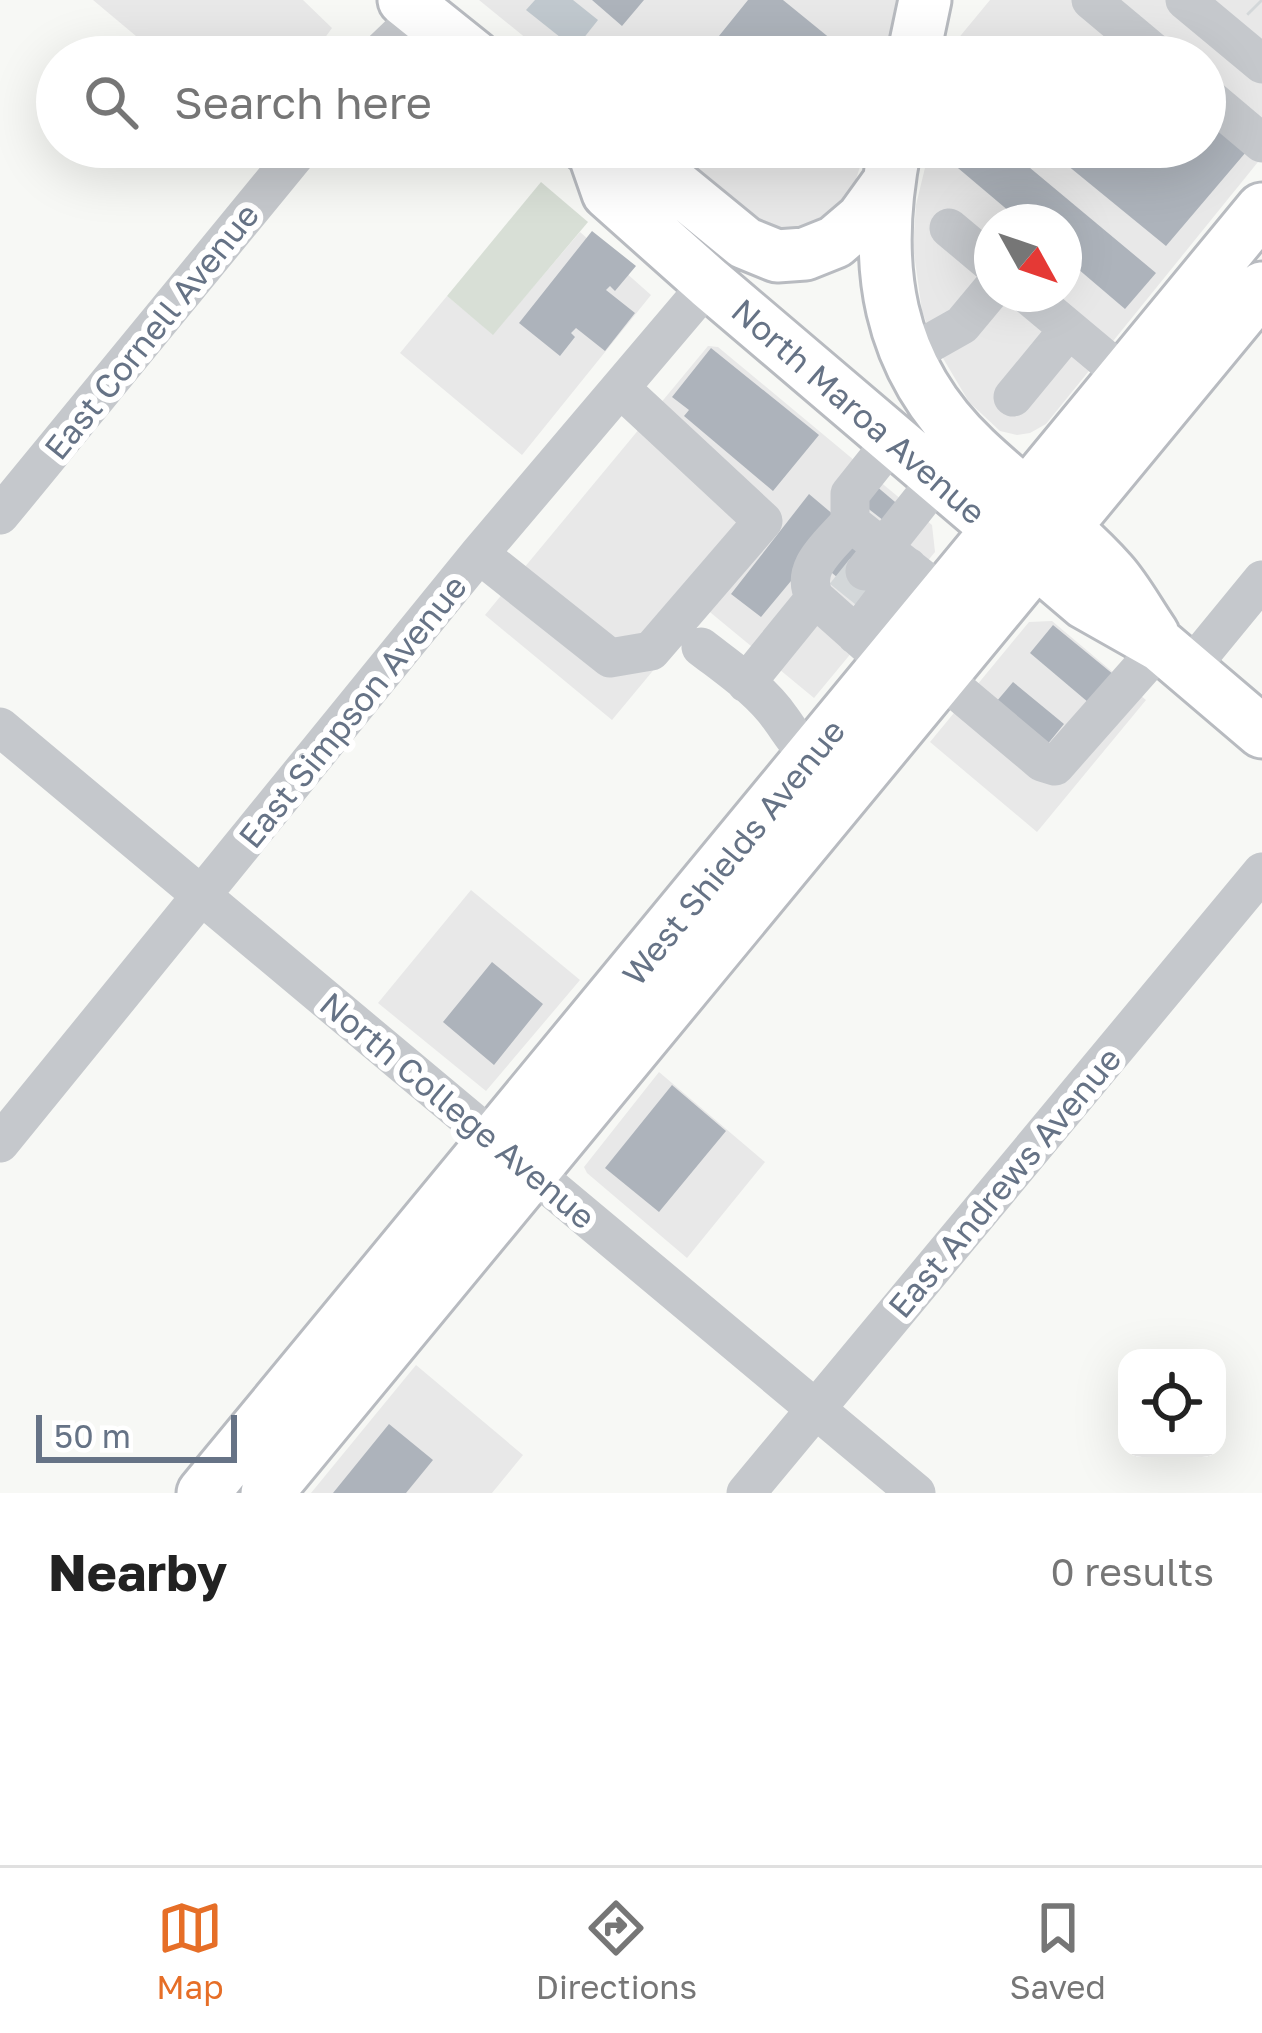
<!DOCTYPE html>
<html lang="en">
<head>
<meta charset="utf-8">
<style>
	:root { --surface:#fff; --page:#f2f2f2; --text:#222; --muted:#767676; --line:#e0e0e0; --accent:#e66e27 }
	body { margin:0; font-family:"Golos Text",sans-serif; background:var(--page); color:var(--text) }
	.controls { position:absolute; right:36px; bottom:36px; display:grid; overflow:hidden; border-radius:24px; box-shadow:0 12px 48px #0002 }
	.controls button { width:108px; height:108px; display:grid; place-items:center; padding:0; border:0; border-bottom:3px solid var(--line); background:var(--surface); color:var(--text); font:60px sans-serif }
	.compass { position:absolute; left:974px; top:204px; width:108px; height:108px; border-radius:50%; background:var(--surface); box-shadow:0 12px 48px #0002; rotate:130deg }
	.scale { position:absolute; left:36px; bottom:30px; width:201px; box-sizing:border-box; padding-left:12px; border:6px solid #667386; border-top:0; font-size:33px; line-height:42px; white-space:nowrap; color:#667386; -webkit-text-stroke:9px #fff; paint-order:stroke }
	.list { margin:0; padding:0; list-style:none }
	h2 { display:flex; justify-content:space-between; align-items:center; height:156px; margin:0; padding:0 48px; font-size:51px }
	h2 small { font-size:39px; font-weight:400; color:var(--muted) }
	.icon { flex:none; width:66px; height:66px; fill:none; stroke:currentColor; stroke-width:2; stroke-linecap:round; stroke-linejoin:round }
	.map { position:relative; flex:none; width:1262px; height:1493px; overflow:hidden }
	.search { position:absolute; background:var(--surface); box-shadow:0 12px 48px #0002; left:36px; right:36px; top:36px; height:132px; display:flex; align-items:center; gap:30px; box-sizing:border-box; padding:0 42px; border-radius:66px; color:var(--muted); font-size:45px }
	.sheet { height:372px; background:var(--surface) }
	nav { display:flex; justify-content:space-around; align-items:center; box-sizing:border-box; height:168px; border-top:3px solid var(--line); background:var(--surface); font-size:33px; color:var(--muted) }
	nav a { display:grid; justify-items:center; gap:6px }
	nav .on { color:var(--accent) }
	.map>svg:first-child { display:block }
</style>
</head>
<body>
<div class="map">
<svg width="1262" height="1493" viewBox="0 0 1262 1493">
	<rect width="100%" height="100%" fill="#f7f8f5"/>
	<!-- built -->
	<path fill="#e8e8e8" fill-rule="evenodd" d="M 93,0 L 303,0 L 332,28 L 311,57 L 161,57 Z
		M 479,0 L 896,0 L 885,57 L 549,57 Z
		M 990,0 L 1262,0 L 1262,157 L 1046,424 L 1030,433 L 1017,435 L 1000,431 L 969,402 L 934,343 L 922,311 L 913,246 L 916,205 L 930,147 L 1205,147 L 1205,57 L 950,57 L 952,46 ZM 992,222 L 1064,222 L 1064,294 L 992,294 Z
		M 659,147 L 866,147 L 849,202 L 802,235 L 764,230 Z
		M 580,232 L 651,295 L 522,455 L 400,353 L 447,296 L 493,334 Z
		M 708,346 L 718,347 L 932,525 L 935,552 L 814,698 L 705,608 L 612,720 L 485,615 Z
		M 1052,621 L 1146,700 L 1037,832 L 930,742 L 1029,622 Z
		M 471,890 L 580,980 L 486,1091 L 378,1003 Z
		M 659,1072 L 765,1162 L 687,1258 L 587,1173 L 584,1167 Z
		M 416,1365 L 523,1455 L 492,1493 L 311,1493 Z"/>
	<!-- green -->
	<path fill="#d8dfd6" d="M 541,182 L 588,222 L 493,335 L 447,296 Z"/>
	<!-- water -->
	<path fill="#c0c8ce" d="M 535,0 L 573,0 L 598,20 L 575,49 L 526,10 Z"/>
	<!-- building -->
	<path fill="#adb3bb" d="M 592,0 L 644,0 L 622,26 Z
		M 748,0 L 783,0 L 853,57 L 702,57 Z
		M 1205,119 L 1246,152 L 1166,246 L 1045,147 L 1205,147 Z
		M 942,147 L 1005,147 L 1156,273 L 1125,309 L 1064,257 L 1064,222 L 1022,222 L 939,152 Z
		M 592,231 L 636,266 L 615,291 L 610,286 L 606,290 L 635,313 L 605,351 L 576,328 L 571,333 L 575,337 L 560,356 L 519,323 Z
		M 711,348 L 819,435 L 773,491 L 684,416 L 689,410 L 672,397 Z
		M 875,485 L 901,507 L 888,524 L 861,503 Z
		M 809,494 L 841,521 L 761,617 L 731,594 Z
		M 843,536 L 889,575 L 867,602 L 820,563 Z
		M 1053,625 L 1119,679 L 1095,708 L 1030,653 Z
		M 1013,682 L 1064,724 L 1042,751 L 991,708 Z
		M 492,962 L 543,1004 L 494,1065 L 443,1022 Z
		M 672,1085 L 726,1131 L 659,1212 L 605,1168 Z
		M 389,1424 L 433,1460 L 406,1493 L 333,1493 Z"/>
	<g fill="none" stroke-linecap="round" stroke-linejoin="round">
		<!-- minor-tunnel -->
		<path stroke="#d3d7d9" stroke-width="39" stroke-dasharray="39 20" stroke-linecap="butt" d="M 1260,0 L 1262,2
			M 845,596 L 865,571"/>
		<defs>
			<path id="major" d="M 404,0 L 475,57
				M 913,57 L 925,0
				M 587,147 L 594,153 L 608,193 L 709,283 L 1085,603 L 1161,646 L 1262,732
				M 895,147 C 872,263 885,365 975,450 C 1019,492 1071,528 1111,573 C 1127,591 1139,614 1153,634
				M 594,153 L 640,157 L 745,243 L 777,256 L 805,254 L 835,242 L 862,219 L 888,183
				M 203,1493 L 1262,209
				M 267,1493 L 1262,288"/>
		</defs>
		<!-- major casing -->
		<use href="#major" stroke="#b8bbc0" stroke-width="57"/>
		<!-- minor -->
		<path stroke="#c5c8cc" stroke-width="39" d="M 1091,0 L 1159,57
			M 1185,0 L 1262,64
			M 376,57 L 421,14
			M 1205,95 L 1262,143
			M 949,228 L 992,264
			M 1027,294 L 1125,376
			M 907,356 L 962,325 L 992,289
			M 1013,397 L 1069,329
			M 0,515 L 302,147
			M 850,522 L 850,494 L 893,440
			M 479,554 L 610,658 L 651,651 L 763,521 L 620,388
			M 865,571 L 938,479
			M 856,635 L 908,567
			M 701,647 C 728,668 761,690 781,719 C 792,734 797,744 812,756
			M 888,663 L 815,598 C 798,568 831,545 850,522 L 944,596
			M 1189,669 L 1262,580
			M 941,677 L 1042,762 L 1055,766 L 1161,646
			M 746,683 L 815,598
			M 0,727 L 916,1493
			M 0,1143 L 479,554 L 709,283
			M 746,1493 L 1262,872"/>
		<!-- major -->
		<use href="#major" stroke="#fff" stroke-width="51"/>
	</g>
	<g text-anchor="middle" dominant-baseline="central" stroke-width="12" stroke-linejoin="round" paint-order="stroke">
		<!-- street labels -->
		<g font-size="33" fill="#667386" stroke="#fff">
			<text transform="translate(151 331) rotate(-51)">East Cornell Avenue</text>
			<text transform="translate(859 411) rotate(41)">North Maroa Avenue</text>
			<text transform="translate(352 711) rotate(-51)">East Simpson Avenue</text>
			<text transform="translate(733 852) rotate(-51)">West Shields Avenue</text>
			<text transform="translate(458 1110) rotate(40)">North College Avenue</text>
			<text transform="translate(1004 1182) rotate(-50)">East Andrews Avenue</text>
		</g>
	</g>
</svg>
<div class="controls">
<button><svg class="icon" aria-label="locate" viewBox="0 0 24 24"><circle cx="12" cy="12" r="6"/><path d="M12 2v4M12 18v4M2 12h4M18 12h4"/></svg></button>
</div>
<svg class="compass" viewBox="-18 -18 36 36"><path d="M0-13l5 13h-10z" fill="#e53935"/><path d="M0 13l5-13h-10z" fill="#767676"/></svg>
<div class="scale">50 m</div>
<div class="search"><svg class="icon" aria-label="search" viewBox="0 0 24 24"><circle cx="10" cy="10" r="6"/><path d="M15 15l6 6"/></svg>Search here</div>
</div>
<section class="sheet">
<h2>Nearby<small>0 results</small></h2>
<ul class="list">
</ul>
</section>
<nav>
<a class="on"><svg class="icon" aria-label="map" viewBox="0 0 24 24"><path d="M3 6l6-2 6 2 6-2v14l-6 2-6-2-6 2zM9 4v14M15 6v14"/></svg>Map</a>
<a><svg class="icon" aria-label="directions" viewBox="0 0 24 24"><path d="M12 3l9 9-9 9-9-9zM9 14v-3h6M13 9l2 2-2 2"/></svg>Directions</a>
<a><svg class="icon" aria-label="saved" viewBox="0 0 24 24"><path d="M7 4h10v16l-5-4-5 4z"/></svg>Saved</a>
</nav>
</body>
</html>
